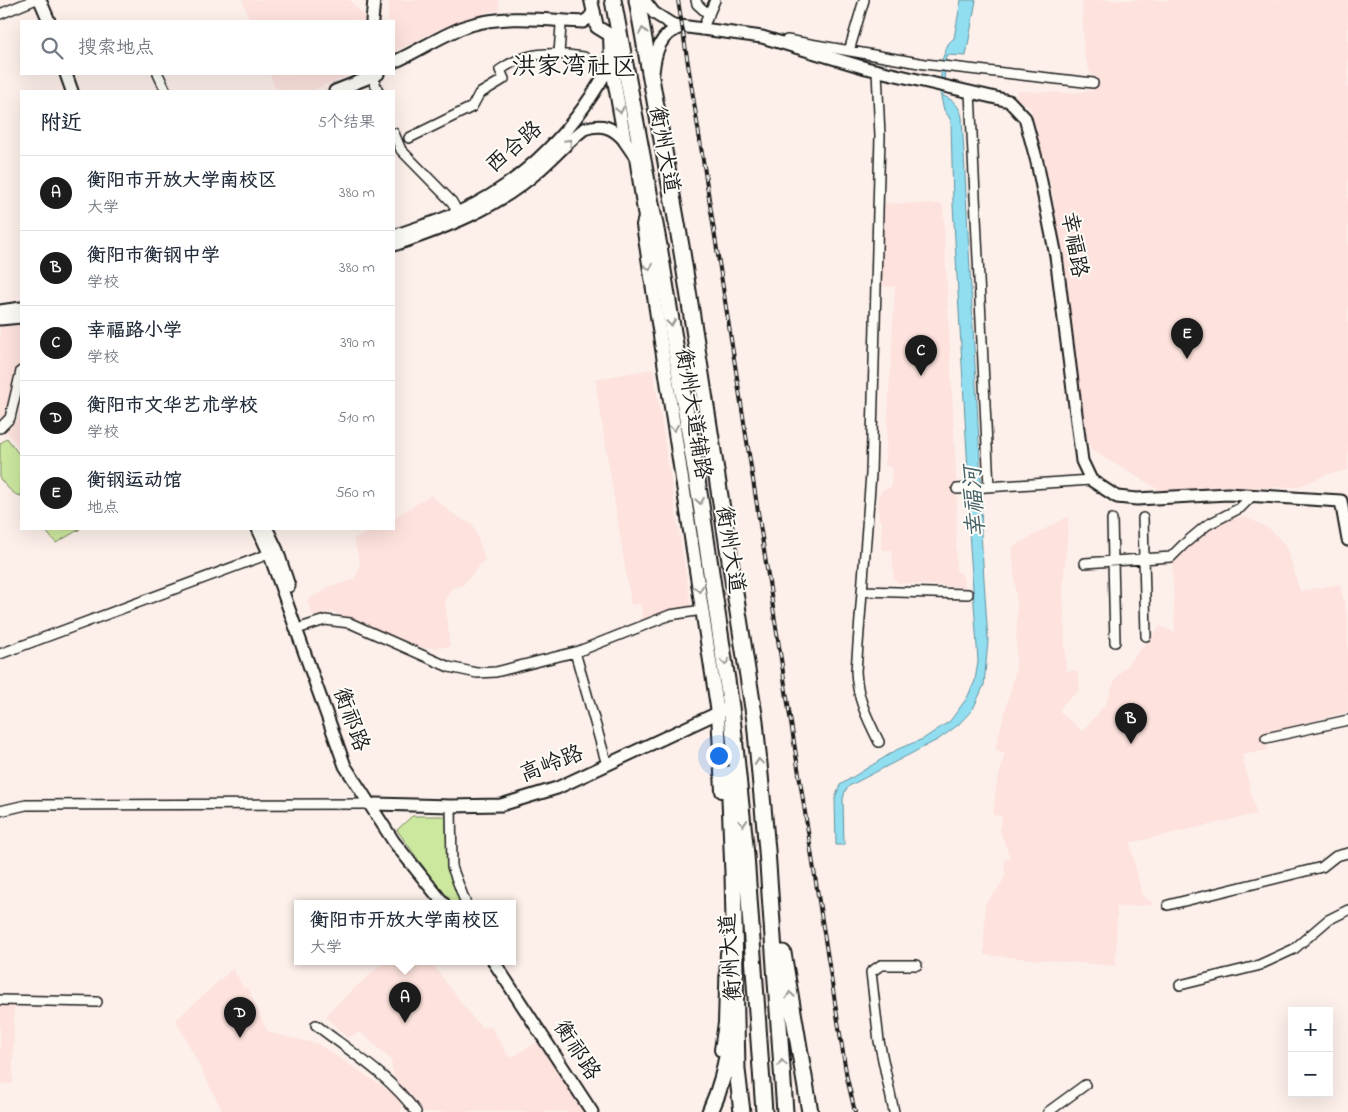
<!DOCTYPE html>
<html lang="zh">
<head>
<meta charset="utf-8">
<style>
	:root { --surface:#fff; --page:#f2f2f3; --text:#1f2937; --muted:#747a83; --line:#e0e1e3; --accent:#1c1c1c }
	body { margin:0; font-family:"Indie Flower","LXGW WenKai TC",sans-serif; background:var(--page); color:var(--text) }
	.controls { position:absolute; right:15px; bottom:15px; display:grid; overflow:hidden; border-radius:0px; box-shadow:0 5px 20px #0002 }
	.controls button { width:45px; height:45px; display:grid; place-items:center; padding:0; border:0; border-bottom:1px solid var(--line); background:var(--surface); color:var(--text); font:25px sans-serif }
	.you { position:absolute; left:718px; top:755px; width:18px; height:18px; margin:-12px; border:4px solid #fff; border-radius:50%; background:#1a73e8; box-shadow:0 0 0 8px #1a73e833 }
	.badge { display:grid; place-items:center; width:32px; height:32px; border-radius:50%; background:var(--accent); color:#fff; font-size:16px; font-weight:700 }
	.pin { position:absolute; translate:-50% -41px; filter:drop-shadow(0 1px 2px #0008) }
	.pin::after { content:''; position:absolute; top:26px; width:18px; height:15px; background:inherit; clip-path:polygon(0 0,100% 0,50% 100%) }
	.popup { position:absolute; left:294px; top:900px; width:222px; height:65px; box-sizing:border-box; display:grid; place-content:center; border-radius:0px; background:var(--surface); filter:drop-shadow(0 1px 4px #0005); font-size:16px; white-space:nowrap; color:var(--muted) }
	.popup b { font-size:19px; color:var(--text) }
	.popup::after { content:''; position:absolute; left:50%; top:100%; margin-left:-10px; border:10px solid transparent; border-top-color:var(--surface) }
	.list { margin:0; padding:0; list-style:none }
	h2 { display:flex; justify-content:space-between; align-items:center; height:65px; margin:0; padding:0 20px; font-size:21px }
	h2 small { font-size:16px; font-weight:400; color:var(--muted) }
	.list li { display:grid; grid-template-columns:32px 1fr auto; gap:15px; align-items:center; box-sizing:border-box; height:75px; padding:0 20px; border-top:1px solid var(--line) }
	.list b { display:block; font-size:19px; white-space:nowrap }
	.list p { margin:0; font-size:16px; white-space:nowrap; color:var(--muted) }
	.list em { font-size:16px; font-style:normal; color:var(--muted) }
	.icon { flex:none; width:28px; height:28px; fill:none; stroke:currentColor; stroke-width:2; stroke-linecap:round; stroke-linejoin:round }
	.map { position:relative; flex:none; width:1348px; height:1112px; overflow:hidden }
	.search { position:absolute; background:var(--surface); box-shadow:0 5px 20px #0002; left:20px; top:20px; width:375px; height:55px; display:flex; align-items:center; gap:12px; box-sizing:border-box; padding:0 18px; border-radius:0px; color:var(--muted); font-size:19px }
	.panel { position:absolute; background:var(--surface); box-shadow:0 5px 20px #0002; left:20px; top:90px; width:375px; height:440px; border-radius:0px }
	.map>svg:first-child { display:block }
</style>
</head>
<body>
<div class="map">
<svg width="1348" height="1112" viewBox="0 0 1348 1112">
	<rect width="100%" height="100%" fill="#fdf0eb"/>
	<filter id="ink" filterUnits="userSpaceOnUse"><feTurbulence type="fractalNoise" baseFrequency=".02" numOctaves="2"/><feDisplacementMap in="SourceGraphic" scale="10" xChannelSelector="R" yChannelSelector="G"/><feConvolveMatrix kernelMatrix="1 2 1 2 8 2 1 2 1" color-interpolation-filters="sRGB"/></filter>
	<g filter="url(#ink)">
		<!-- built -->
		<path fill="#fde2dd" d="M 242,0 L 350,0 L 364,16 L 364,21 L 250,21 Z
			M 389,0 L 499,0 L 499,10 L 487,12 L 446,26 L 396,51 L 394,50 L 394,21 L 388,21 Z
			M 1082,0 L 1348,0 L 1348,470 L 1328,474 L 1298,487 L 1159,490 L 1093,451 L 1089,444 L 1086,438 L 1062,257 L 1052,191 L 1030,108 L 1016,98 L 1018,91 L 1067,93 L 1093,91 L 1092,77 L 1084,55 Z
			M 270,74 L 353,74 L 311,91 L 280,91 L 275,88 Z
			M 881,203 L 943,204 L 957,495 L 956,571 L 962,574 L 965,587 L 898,583 L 894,579 L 892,550 L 881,550 L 882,521 L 879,520 L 878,496 L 882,490 L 891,487 L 892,467 L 885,466 L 895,287 L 878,286 Z
			M 21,323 L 21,361 L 18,367 L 8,410 L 0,421 L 0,325 Z
			M 653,369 L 691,607 L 667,611 L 644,622 L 640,604 L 631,605 L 595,379 Z
			M 21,397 L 21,451 L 5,429 L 18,420 Z
			M 431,495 L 449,511 L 465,521 L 473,524 L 485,559 L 463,585 L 452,588 L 445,600 L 450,647 L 421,648 L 396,640 L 367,625 L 333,612 L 313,616 L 307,600 L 327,589 L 327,587 L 353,580 L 358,573 L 360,565 L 358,555 L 353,539 L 374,529 L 394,529 L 394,518 Z
			M 1069,516 L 1063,585 L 1066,671 L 1074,670 L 1078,673 L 1080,690 L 1064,703 L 1059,711 L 1082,731 L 1105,705 L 1116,678 L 1160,626 L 1175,633 L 1172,561 L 1181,551 L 1216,524 L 1230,517 L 1246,517 L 1270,529 L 1280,539 L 1287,548 L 1300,591 L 1340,584 L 1348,620 L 1348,712 L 1265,733 L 1268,750 L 1242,755 L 1256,814 L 1130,843 L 1142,895 L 1155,905 L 1117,907 L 1116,966 L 984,955 L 985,904 L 1001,885 L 1005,874 L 1004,860 L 1010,858 L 1000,831 L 1002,816 L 993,815 L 996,787 L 1005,753 L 995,749 L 1016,669 L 1017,608 L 1012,547 Z
			M 384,962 L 431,962 L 473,1018 L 482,1027 L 491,1027 L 510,1058 L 539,1041 L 585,1112 L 423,1112 L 418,1105 L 397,1085 L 394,1079 L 391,1060 L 360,1032 L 347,1038 L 326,1017 L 329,1011 Z
			M 233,968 L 244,989 L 248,987 L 266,1029 L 271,1033 L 318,1044 L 399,1097 L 402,1103 L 401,1112 L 223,1112 L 176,1020 Z
			M 0,1005 L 14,1005 L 13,1084 L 0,1083 Z"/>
		<!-- green -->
		<path fill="#cce89f" stroke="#74825e" d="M 7,438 L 21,457 L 21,496 C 12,495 6,485 0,479 L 0,444 Z
			M 44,529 L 80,529 L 56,543 Z
			M 412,816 L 446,816 L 447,865 L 461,903 L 460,904 L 450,904 L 397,830 Z"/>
		<!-- water -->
		<path fill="#91def1" stroke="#62909c" d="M 961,0 L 976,0 L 966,56 L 946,55 L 943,93 L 943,96 C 953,99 960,107 962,117 L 982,499 L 981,533 L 988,641 L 984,685 L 973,709 L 958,725 L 939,739 L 849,786 L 845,791 L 843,799 L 844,845 L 836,845 L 835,798 L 840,785 L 898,749 L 923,739 L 950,721 L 967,698 L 975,681 L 978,661 L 969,532 L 970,507 L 953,204 L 951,122 L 949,117 L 944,110 L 940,93 L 942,60 L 948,44 L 954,38 Z"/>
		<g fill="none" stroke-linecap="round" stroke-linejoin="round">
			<defs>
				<path id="street" d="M 696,0 L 697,4 L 709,15
					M 0,14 L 34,0
					M 702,30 L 715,0
					M 787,40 L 925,64 L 1093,83
					M 849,51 L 864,0
					M 559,54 L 584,57
					M 877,71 L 880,136 L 871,474 L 856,671 C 857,698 867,718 879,742
					M 158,74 L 166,91
					M 372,76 L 378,91
					M 970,92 L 989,487
					M 394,133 L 401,150 L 452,202 L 458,213
					M 409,138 L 472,107 L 479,94 L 504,79 L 500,70 C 518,57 536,53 559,54 L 561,25
					M 0,428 L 10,418 L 21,371
					M 957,489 L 1091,480
					M 1143,518 L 1146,636
					M 1112,519 L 1115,642
					M 1085,563 L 1171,557 L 1183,545 L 1207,525 L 1240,508 L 1252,496
					M 862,591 L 968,594
					M 303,627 L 325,620 L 350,623 L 449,667 L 477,673 L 496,672 L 579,651 L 670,615 L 702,610
					M 575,652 L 607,765
					M 0,654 L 274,552
					M 1266,738 L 1348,720
					M 451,806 L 452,867 L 466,904
					M 0,811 L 26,805 L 374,804
					M 1168,905 L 1322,867 L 1336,856 L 1348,853
					M 1180,985 L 1257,966 L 1294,949 L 1328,920 L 1348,910
					M 0,1000 L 97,1002
					M 316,1025 C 351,1052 390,1076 416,1112
					M 894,1112 L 879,1041 L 871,972 L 881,965 L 917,965
					M 1048,1112 L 1085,1085"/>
				<path id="secondary" d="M 40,0 L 49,21
					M 644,0 L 654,13 L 673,25 L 762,37 L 866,68 L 1009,101 L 1025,118 L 1037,162 L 1056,256 L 1082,461 L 1091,480 L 1117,497 L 1137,499 L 1228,494 L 1341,501 L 1348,540
					M 372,21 L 374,0
					M 394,62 C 419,51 441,35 467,26 C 504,14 545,20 583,22 L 589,18 L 594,11
					M 653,73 C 655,52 660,33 682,27
					M 66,74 L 72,91
					M 335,91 L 378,74
					M 394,236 C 415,228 438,222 459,212 C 526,182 580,124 613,59
					M 394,245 C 445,228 495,209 536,173 C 553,159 567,142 584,129 C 602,123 613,127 625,141
					M 0,311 L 21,308
					M 0,319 L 21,317
					M 258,529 L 269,553 L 345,766 L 394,842 L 444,904
					M 267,529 L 277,550 L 289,586
					M 375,804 L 451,806 L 501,805 L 557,788 L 726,709
					M 494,962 L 592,1112"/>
				<path id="primary" d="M 591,0 L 597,27 L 610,35 L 611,63 L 625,141 L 636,157 L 645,218 L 643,225 L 718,713 L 722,791
					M 721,1050 L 725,1023 L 727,953"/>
				<path id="highway" d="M 613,0 L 659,246 L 701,505 L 731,707 L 746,855 L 764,1112
					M 637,0 L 681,246 L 755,721 L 767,850 L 785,1112
					M 729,774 L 733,873 L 737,1070 L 742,1112
					M 783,953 L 810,1112
					M 710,1112 C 720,1090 727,1064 729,1040"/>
			</defs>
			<!-- street casing -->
			<use href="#street" stroke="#1c1c1c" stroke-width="12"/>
			<!-- secondary casing -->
			<use href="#secondary" stroke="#1c1c1c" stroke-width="15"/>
			<!-- primary casing -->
			<use href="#primary" stroke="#1c1c1c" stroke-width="16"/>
			<!-- highway casing -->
			<use href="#highway" stroke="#1c1c1c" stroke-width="19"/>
			<!-- street -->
			<use href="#street" stroke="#fdfcf7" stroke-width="9"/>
			<!-- secondary -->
			<use href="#secondary" stroke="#fdfcf7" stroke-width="11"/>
			<!-- primary -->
			<use href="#primary" stroke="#fdfcf7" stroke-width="12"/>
			<!-- highway -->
			<use href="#highway" stroke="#fdfcf7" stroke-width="15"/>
			<defs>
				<path id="rail" d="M 678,0 L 814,870 L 847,1078 L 855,1112"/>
			</defs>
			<!-- rail casing -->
			<use href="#rail" stroke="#1c1c1c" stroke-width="4"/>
			<!-- rail -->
			<use href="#rail" stroke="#fdfcf7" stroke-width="2" stroke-dasharray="5.5" stroke-linecap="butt"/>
		</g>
		<!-- one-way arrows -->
		<defs><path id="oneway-chevron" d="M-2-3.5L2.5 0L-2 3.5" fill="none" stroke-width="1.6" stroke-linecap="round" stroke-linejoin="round" transform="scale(1.25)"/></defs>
		<g stroke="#989794">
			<use href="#oneway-chevron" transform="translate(643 31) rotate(-100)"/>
			<use href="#oneway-chevron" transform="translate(620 110) rotate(79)"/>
			<use href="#oneway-chevron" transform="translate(569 142) rotate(-45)"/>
			<use href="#oneway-chevron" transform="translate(649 267) rotate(81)"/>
			<use href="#oneway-chevron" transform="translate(671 323) rotate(81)"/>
			<use href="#oneway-chevron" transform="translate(674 428) rotate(81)"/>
			<use href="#oneway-chevron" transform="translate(700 501) rotate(81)"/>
			<use href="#oneway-chevron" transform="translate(699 589) rotate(81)"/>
			<use href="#oneway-chevron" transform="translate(725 662) rotate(82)"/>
			<use href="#oneway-chevron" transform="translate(759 762) rotate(-95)"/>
			<use href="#oneway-chevron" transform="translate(743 823) rotate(85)"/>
			<use href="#oneway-chevron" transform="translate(790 995) rotate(-99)"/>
			<use href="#oneway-chevron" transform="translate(782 1063) rotate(-94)"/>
		</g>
	</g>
	<g text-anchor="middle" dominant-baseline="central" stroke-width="4" stroke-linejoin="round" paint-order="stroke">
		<!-- street labels -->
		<g font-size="22" fill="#1c1c1c" stroke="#fdfcf7">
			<text transform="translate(515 148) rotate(-41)">西合路</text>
			<text transform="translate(663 150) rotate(80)">衡州大道</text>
			<text transform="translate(1073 245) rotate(80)">幸福路</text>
			<text transform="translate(692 414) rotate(81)">衡州大道辅路</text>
			<text transform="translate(729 550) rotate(81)">衡州大道</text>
			<text transform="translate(350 720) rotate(70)">衡祁路</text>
			<text transform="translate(552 765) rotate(-21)">高岭路</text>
			<text transform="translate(732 957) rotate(-94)">衡州大道</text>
			<text transform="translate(576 1051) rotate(57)">衡祁路</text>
		</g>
		<!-- water labels -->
		<g font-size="24" font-style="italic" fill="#456067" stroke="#fdfcf7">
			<text transform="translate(976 502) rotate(-93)">幸福河</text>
		</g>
		<!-- quarter labels -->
		<g font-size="25" fill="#1c1c1c" stroke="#fdfcf7">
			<text x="574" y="68">洪家湾社区</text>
		</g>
	</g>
</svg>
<div class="controls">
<button>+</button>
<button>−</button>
</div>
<div class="you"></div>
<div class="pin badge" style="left:405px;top:1023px">A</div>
<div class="popup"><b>衡阳市开放大学南校区</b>大学</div>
<div class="pin badge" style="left:1131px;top:744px">B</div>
<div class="pin badge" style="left:921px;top:376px">C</div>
<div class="pin badge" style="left:240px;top:1038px">D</div>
<div class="pin badge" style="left:1187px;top:359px">E</div>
<div class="search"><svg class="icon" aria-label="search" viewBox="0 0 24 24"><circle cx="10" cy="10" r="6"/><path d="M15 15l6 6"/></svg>搜索地点</div>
<section class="panel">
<h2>附近<small>5个结果</small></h2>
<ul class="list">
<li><span class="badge">A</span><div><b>衡阳市开放大学南校区</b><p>大学</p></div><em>380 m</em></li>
<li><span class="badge">B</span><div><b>衡阳市衡钢中学</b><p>学校</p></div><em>380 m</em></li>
<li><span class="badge">C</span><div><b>幸福路小学</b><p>学校</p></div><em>390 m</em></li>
<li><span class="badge">D</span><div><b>衡阳市文华艺术学校</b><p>学校</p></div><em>510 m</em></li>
<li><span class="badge">E</span><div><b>衡钢运动馆</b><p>地点</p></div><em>560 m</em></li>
</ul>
</section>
</div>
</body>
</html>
